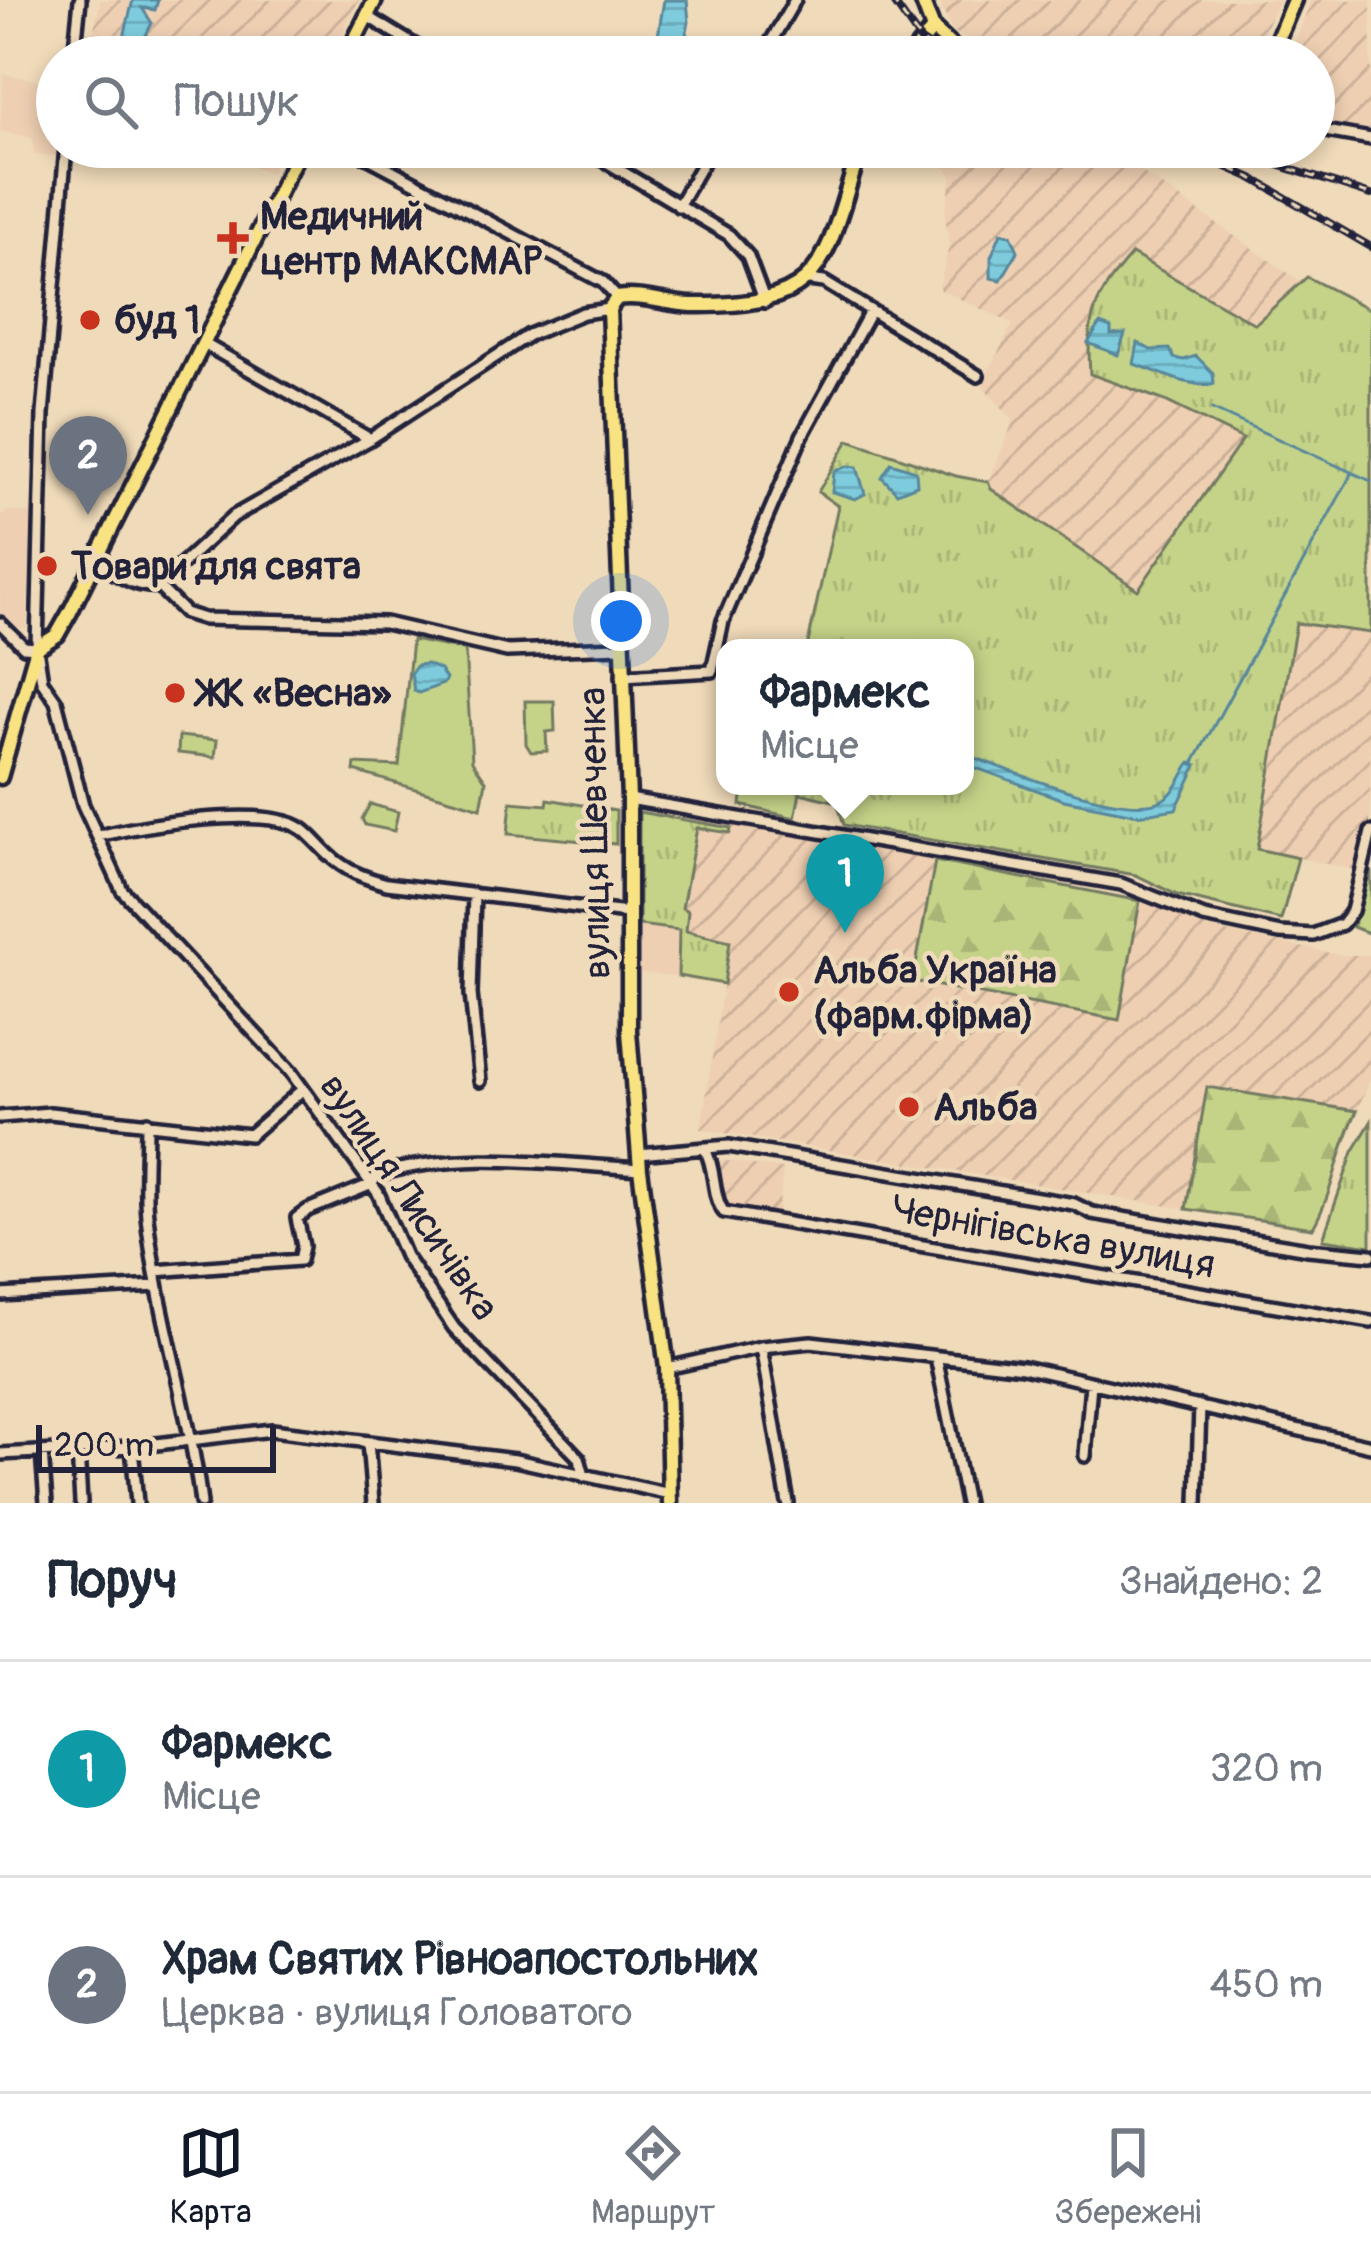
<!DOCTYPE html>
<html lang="uk">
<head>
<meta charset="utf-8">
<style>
	:root { --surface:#fff; --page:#f2f2f3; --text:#1f2937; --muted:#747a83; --line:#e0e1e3; --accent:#111827 }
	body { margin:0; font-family:Pangolin,sans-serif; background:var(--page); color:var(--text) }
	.scale { position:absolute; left:36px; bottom:30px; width:240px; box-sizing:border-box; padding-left:12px; border:6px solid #22223b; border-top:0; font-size:33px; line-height:42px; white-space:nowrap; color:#22223b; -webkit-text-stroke:9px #efdab9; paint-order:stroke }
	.you { position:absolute; left:621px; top:621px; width:42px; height:42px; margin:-30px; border:9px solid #fff; border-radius:50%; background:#1a73e8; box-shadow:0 0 0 18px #1a73e833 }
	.badge { display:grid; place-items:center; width:78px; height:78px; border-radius:50%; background:var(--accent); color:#fff; font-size:39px; font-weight:700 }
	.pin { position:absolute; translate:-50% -99px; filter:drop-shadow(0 3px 6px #0008) }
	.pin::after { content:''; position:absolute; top:63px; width:42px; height:36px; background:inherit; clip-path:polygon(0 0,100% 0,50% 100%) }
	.popup { position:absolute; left:716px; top:639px; width:258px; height:156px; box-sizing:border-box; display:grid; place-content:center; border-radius:24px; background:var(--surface); filter:drop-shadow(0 3px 9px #0005); font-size:39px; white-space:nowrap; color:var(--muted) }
	.popup b { font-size:45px; color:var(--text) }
	.popup::after { content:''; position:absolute; left:50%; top:100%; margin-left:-24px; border:24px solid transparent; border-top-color:var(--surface) }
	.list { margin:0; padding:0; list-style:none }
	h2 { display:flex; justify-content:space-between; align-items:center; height:156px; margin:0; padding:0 48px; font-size:51px }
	h2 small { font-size:39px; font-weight:400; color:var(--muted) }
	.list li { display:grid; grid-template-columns:78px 1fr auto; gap:36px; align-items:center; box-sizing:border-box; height:216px; padding:0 48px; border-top:3px solid var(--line) }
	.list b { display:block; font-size:45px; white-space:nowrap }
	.list p { margin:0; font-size:39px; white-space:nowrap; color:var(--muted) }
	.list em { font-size:39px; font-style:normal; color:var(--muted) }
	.icon { flex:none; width:66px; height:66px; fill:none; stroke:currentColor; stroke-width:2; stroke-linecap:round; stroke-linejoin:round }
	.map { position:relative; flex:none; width:1371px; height:1503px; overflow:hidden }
	.search { position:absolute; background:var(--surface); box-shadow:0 6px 18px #0003; left:36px; right:36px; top:36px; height:132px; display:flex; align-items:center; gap:30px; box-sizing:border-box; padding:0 42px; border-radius:66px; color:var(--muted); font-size:45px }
	.sheet { height:588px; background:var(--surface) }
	nav { display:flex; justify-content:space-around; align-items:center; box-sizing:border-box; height:168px; border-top:3px solid var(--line); background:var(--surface); font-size:33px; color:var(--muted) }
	nav a { display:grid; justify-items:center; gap:6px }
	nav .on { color:var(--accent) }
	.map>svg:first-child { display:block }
</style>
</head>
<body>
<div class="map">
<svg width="1371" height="1503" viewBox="0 0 1371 1503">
	<defs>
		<pattern id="industrial-furrows" width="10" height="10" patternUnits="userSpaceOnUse" patternTransform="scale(3)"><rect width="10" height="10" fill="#eecfb2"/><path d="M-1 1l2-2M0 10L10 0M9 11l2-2" fill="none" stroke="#ccb19a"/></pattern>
		<pattern id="grass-tufts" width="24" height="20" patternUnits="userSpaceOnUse" patternTransform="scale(3)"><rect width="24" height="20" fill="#c4d388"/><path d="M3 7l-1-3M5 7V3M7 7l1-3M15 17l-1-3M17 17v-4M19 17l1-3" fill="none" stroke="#a8b576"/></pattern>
		<pattern id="forest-firs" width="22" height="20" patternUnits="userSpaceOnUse" patternTransform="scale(3)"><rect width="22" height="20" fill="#c4d388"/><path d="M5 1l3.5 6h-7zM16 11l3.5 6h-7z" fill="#a8b576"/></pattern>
		<pattern id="water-rules" width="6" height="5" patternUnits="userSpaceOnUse" patternTransform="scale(3)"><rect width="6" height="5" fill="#7dcbdc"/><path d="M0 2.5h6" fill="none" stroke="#6caebe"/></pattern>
	</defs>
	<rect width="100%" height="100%" fill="#efdab9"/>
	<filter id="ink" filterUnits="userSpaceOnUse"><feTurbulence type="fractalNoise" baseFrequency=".00833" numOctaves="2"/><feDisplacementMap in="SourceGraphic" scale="24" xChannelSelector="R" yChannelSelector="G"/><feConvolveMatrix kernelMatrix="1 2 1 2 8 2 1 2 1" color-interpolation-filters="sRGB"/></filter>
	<g filter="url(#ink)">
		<!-- built -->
		<path fill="#eecfb2" d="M 4,74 L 57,84 L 57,147 L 61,147 L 61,157 L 34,154 L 33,138 L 0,131 Z
			M 6,511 L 34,513 L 26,628 L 13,628 L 0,614 L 0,519 Z
			M 639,925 L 679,930 L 678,976 L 640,973 Z"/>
		<!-- industrial -->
		<path fill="url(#industrial-furrows)" d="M 101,0 L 359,0 L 330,57 L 87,57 Z
			M 943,0 L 1279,0 L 1251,57 L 1004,57 L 984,51 L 951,30 L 941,5 Z
			M 1311,0 L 1371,0 L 1371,139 L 1314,129 L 1314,57 L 1290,57 Z
			M 204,147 L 284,147 L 271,173 Z
			M 927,147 L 1106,147 L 1301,282 L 1255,324 L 1132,254 L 1091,374 L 1165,401 L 1244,439 L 1138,590 L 991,489 L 988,482 L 1014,420 L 981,385 L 1013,324 L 939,289 L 949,246 L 945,213 L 952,175 Z
			M 1296,622 L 1371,633 L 1370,873 L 1257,849 Z
			M 698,819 L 935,861 L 914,982 L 1119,1020 L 1140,901 L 1211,929 L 1340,955 L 1371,955 L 1371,1078 L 1357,1111 L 1207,1087 L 1186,1209 L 701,1129 L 730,942 L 686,931 L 682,908 Z
			M 720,1160 L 783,1169 L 778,1214 L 725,1204 Z"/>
		<!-- grass -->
		<path fill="url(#grass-tufts)" stroke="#737a62" stroke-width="3" d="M 1132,254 L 1255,324 L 1307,277 L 1371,310 L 1371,633 L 1296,623 L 1257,849 L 1298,858 L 1281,920 L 1177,895 L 1136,875 L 844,825 L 837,802 L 800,793 L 795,818 L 741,805 L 743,786 L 965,786 L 965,648 L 807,648 L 838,506 L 818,492 L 849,440 L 956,476 L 988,482 L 991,489 L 1138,590 L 1243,439 L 1165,401 L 1090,374 C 1086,316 1094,298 1132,254 Z
			M 548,799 L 616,811 L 616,844 L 508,834 L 511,802 L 547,805 Z
			M 370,804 L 398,812 L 394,831 L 365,825 L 362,819 Z
			M 639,812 L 731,828 L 730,833 L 697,828 L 682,908 L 688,911 L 686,931 L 730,941 L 724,984 L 678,976 L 679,930 L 639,925 Z
			M 1371,870 L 1371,934 L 1353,927 Z
			M 1371,1122 L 1371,1246 L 1323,1239 L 1353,1152 Z"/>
		<!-- forest -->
		<path fill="url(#forest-firs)" stroke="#737a62" stroke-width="3" d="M 935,861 L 1140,901 L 1119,1020 L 913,981 Z
			M 1207,1087 L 1357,1111 C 1338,1149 1334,1191 1313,1228 L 1186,1209 Z"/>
		<!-- park -->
		<path fill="#c4d388" stroke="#737a62" stroke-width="3" d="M 412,640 L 465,650 L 472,761 L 486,781 L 481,808 L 354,771 L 355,764 L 399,766 Z
			M 525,701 L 554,701 L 555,731 L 546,732 L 547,751 L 531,752 L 526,744 Z
			M 179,736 L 217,740 L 215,757 L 178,753 Z"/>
		<!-- water -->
		<path fill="url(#water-rules)" stroke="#59879c" stroke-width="3" d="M 133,0 L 158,0 L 155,10 L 142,8 L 152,23 L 145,37 L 149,44 L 143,49 L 125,44 L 124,37 Z
			M 664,0 L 687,0 L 689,22 L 681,57 L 655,54 Z
			M 1001,233 L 1011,235 L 1018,251 L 1001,280 L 991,278 L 991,257 Z
			M 1100,324 L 1111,328 L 1111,335 L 1125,334 L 1118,355 L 1088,343 Z
			M 1138,343 L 1151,350 L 1170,349 L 1174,358 L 1184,360 L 1196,356 L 1213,373 L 1214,384 C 1187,388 1161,372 1134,364 Z
			M 891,463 L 916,471 L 917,485 L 897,493 L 882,477 Z
			M 847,466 L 857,467 L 865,494 L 855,499 L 832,492 L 834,472 Z
			M 427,664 L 440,670 L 446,679 L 443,684 L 419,693 L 414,691 L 411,673 L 417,665 Z
			M 965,754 C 1003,768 1127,820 1162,800 C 1176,793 1182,775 1190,763 L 1197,765 L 1176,809 L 1139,815 L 1064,800 L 965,764 Z"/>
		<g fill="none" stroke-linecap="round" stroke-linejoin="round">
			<!-- stream -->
			<path stroke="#59879c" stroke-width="3" d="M 1212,409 L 1371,481
				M 1193,764 L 1352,473"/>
			<defs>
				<path id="minor" d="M 367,16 L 434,57
					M 74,57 L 80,0
					M 762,57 L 795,0
					M 1314,129 L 1371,139
					M 66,147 L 43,414 L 37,648 L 42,681 L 56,701 L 83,805 L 122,890 L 290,1071 L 378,1193 L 405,1256 L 454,1328 L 579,1458 L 584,1476
					M 348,147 L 603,282 L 617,298
					M 581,147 L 729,235 L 748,256 L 765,302
					M 678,206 L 712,147
					M 809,280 L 824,282 L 978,376
					M 206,345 L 370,439
					M 95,562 C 114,572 136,589 158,586 L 234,516 L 370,439 L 529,335 L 583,313 L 609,309
					M 158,586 L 185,613 L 204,619 L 385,623 L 507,651 L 621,647
					M 0,623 L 24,647 L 37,648
					M 622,676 L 712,671 L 723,621 L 802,436 L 870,312
					M 629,799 L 1121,884 L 1204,917 L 1280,933 L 1313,935 L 1342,924 L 1352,911 L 1371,832
					M 99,836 C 141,825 266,804 302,829 C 312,836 320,847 329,855 C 346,871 365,878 387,884 L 627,913
					M 474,894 L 471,994 L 480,1081
					M 0,1117 L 50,1113 L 250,1135 L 302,1090
					M 147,1122 C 147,1153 144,1186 147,1216 C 157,1313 189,1406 201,1503
					M 705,1149 C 716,1168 712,1198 724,1212 L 1371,1322
					M 638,1154 L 729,1146 L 1074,1204 L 1092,1213 L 1308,1249 L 1371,1255
					M 155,1271 L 300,1260 L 303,1246 L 297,1218 L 308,1210 L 372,1184 L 377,1175 C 462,1149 552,1164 640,1169
					M 0,1295 L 157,1286
					M 936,1357 L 966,1503
					M 667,1368 L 761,1347
					M 368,1442 L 373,1503
					M 132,1447 L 137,1503
					M 78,1450 L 81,1503
					M 42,1452 L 46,1503
					M 0,1454 L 132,1447 L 272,1430 L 515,1460 L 670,1494
					M 1085,1456 L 1091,1383
					M 788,1503 L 761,1347 L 811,1342 L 1023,1367 L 1371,1446
					M 1197,1503 L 1200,1406"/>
				<path id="major" d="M 922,0 L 933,29 L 963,57
					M 346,57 L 375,0
					M 910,57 L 933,29
					M 1270,57 L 1294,0
					M 0,777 L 37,648 L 57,635 L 70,612 L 301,147
					M 670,1503 L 667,1368 L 640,1169 L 629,1031 L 629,799 L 609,309 L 617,298 C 642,294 667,304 692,305 C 831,307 823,261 861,147"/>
			</defs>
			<!-- minor casing -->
			<use href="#minor" stroke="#22223b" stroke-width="18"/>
			<!-- major casing -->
			<use href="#major" stroke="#22223b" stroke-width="21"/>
			<!-- minor -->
			<use href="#minor" stroke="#efdab9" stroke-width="9"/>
			<!-- major -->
			<use href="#major" stroke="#f8e281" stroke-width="12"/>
			<defs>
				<path id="rail" d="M 892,0 L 921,41 L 946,57
					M 1181,147 L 1252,178 L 1371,247
					M 1222,147 L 1371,195"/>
			</defs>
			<!-- rail casing -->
			<use href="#rail" stroke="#22223b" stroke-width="8"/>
			<!-- rail -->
			<use href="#rail" stroke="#efdab9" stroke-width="3" stroke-dasharray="9" stroke-linecap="butt"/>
		</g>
	</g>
	<!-- markers -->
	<g fill="#c8321e" stroke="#efdab9" stroke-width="4.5">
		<path d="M227 220h12v12h12v12h-12v12h-12v-12h-12v-12h12z"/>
		<circle cx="90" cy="320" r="12"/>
		<circle cx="47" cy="566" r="12"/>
		<circle cx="175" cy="693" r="12"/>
		<circle cx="789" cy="992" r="12"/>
		<circle cx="909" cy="1107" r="12"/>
	</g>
	<g text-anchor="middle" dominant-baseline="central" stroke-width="9" stroke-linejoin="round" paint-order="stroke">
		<!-- poi labels -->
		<g font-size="39" font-weight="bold" fill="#22223b" stroke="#efdab9" text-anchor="start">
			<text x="260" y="216">Медичний<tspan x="260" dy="45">центр МАКСМАР</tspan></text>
			<text x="114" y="320">буд 1</text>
			<text x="71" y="566">Товари для свята</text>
			<text x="199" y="693">ЖК «Весна»</text>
			<text x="813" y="970">Альба Україна<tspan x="813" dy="45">(фарм.фірма)</tspan></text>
			<text x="933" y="1107">Альба</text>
		</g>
		<!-- street labels -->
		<g font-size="39" fill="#22223b" stroke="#efdab9">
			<text transform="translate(595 833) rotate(-91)">вулиця Шевченка</text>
			<text transform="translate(409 1197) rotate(56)">вулиця Лисичівка</text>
			<text transform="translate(1053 1237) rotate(10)">Чернігівська вулиця</text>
		</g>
	</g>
</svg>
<div class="scale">200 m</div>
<div class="you"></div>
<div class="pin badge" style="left:845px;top:933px;background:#0f9aa8">1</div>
<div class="popup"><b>Фармекс</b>Місце</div>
<div class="pin badge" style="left:88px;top:515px;background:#6b7280">2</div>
<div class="search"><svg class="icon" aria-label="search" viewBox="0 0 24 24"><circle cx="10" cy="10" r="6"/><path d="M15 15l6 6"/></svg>Пошук</div>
</div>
<section class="sheet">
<h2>Поруч<small>Знайдено: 2</small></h2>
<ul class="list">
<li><span class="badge" style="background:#0f9aa8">1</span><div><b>Фармекс</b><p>Місце</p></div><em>320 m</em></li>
<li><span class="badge" style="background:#6b7280">2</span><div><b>Храм Святих Рівноапостольних</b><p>Церква · вулиця Головатого</p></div><em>450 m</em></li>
</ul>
</section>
<nav>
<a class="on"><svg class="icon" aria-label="map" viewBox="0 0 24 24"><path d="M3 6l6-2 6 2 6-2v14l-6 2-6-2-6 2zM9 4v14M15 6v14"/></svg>Карта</a>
<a><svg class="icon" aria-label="directions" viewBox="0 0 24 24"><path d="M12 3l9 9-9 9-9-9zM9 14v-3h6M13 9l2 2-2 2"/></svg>Маршрут</a>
<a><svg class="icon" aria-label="saved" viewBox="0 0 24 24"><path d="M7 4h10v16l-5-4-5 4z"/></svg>Збережені</a>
</nav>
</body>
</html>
